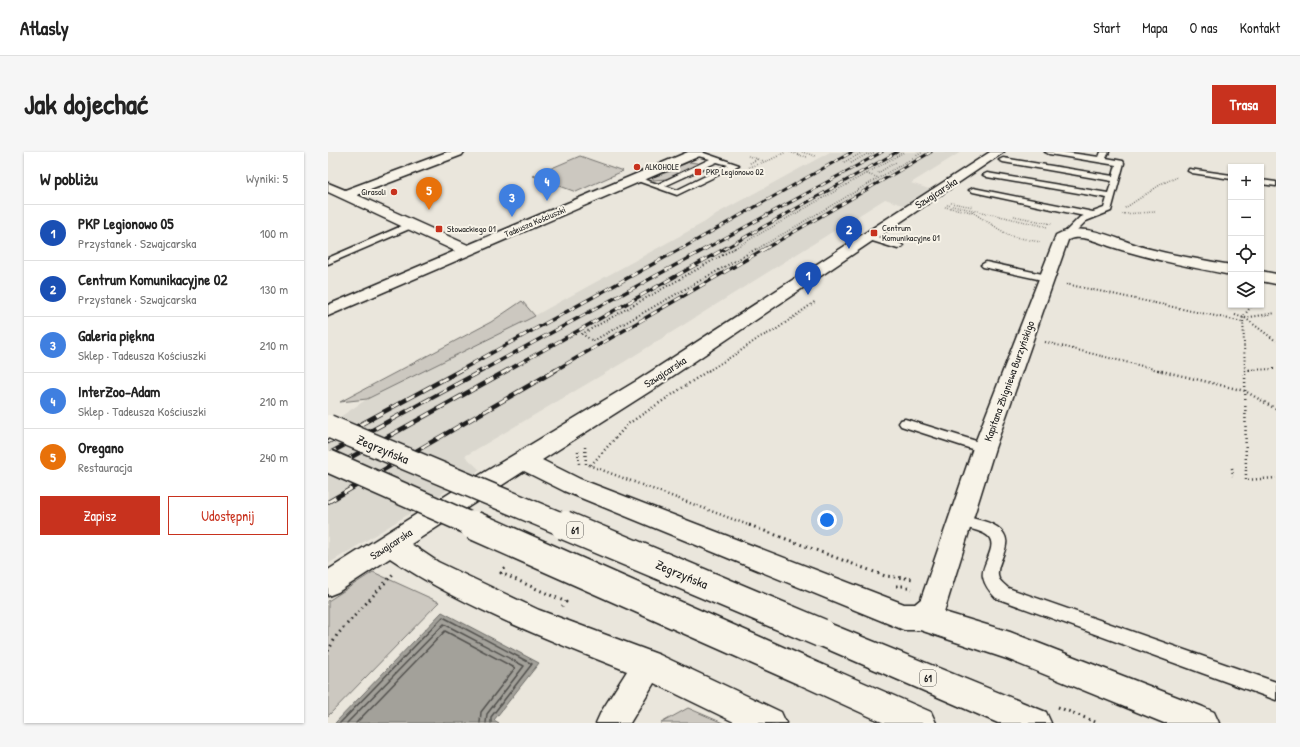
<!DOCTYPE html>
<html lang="pl">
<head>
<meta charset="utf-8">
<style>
	:root { --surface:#fff; --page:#f6f6f6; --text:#222; --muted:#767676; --line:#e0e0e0; --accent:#c8321e }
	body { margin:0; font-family:"Patrick Hand",sans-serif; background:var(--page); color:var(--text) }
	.controls { position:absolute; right:12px; top:12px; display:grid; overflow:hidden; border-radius:0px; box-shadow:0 1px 3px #0004 }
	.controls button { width:36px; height:36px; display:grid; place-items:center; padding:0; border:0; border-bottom:1px solid var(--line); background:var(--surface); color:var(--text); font:20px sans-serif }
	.you { position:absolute; left:499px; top:368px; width:14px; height:14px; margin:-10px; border:3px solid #fff; border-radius:50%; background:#1a73e8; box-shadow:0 0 0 6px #1a73e833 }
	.badge { display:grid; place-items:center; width:26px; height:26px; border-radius:50%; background:var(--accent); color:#fff; font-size:13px; font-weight:700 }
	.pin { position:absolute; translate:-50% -33px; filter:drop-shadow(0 1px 2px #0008) }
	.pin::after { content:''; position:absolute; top:21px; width:14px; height:12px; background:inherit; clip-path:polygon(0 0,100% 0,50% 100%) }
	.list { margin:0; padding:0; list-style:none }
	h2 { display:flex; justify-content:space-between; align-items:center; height:52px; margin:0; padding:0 16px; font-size:17px }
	h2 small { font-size:13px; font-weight:400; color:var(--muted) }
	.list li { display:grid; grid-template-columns:26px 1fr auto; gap:12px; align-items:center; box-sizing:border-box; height:56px; padding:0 16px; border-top:1px solid var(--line) }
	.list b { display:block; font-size:15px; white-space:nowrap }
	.list p { margin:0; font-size:13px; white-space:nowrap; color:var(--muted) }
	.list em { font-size:13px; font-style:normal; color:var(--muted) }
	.actions { display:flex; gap:8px; padding:12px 16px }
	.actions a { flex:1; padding:9px 0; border:1px solid var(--accent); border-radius:0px; text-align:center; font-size:14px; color:var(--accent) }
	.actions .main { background:var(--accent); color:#fff }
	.icon { flex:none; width:22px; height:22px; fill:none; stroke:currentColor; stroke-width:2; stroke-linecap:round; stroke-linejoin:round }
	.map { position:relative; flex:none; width:948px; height:571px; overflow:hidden; border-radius:0px }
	header { display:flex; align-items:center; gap:24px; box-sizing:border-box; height:56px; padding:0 20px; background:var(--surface); border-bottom:1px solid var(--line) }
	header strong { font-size:19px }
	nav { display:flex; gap:22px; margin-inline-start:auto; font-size:14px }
	.intro { display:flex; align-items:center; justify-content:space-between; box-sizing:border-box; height:96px; padding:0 24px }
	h1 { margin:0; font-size:28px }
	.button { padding:10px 18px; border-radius:0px; background:var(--accent); color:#fff; font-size:14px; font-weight:700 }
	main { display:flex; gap:24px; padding:0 24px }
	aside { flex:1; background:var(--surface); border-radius:0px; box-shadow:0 1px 3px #0004 }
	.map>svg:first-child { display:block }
</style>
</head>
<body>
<header>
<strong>Atlasly</strong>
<nav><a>Start</a><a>Mapa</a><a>O nas</a><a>Kontakt</a></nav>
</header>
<div class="intro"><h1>Jak dojechać</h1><a class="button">Trasa</a></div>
<main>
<aside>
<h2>W pobliżu<small>Wyniki: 5</small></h2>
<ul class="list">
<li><span class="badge" style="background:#1a4fb4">1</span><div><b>PKP Legionowo 05</b><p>Przystanek · Szwajcarska</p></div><em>100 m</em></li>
<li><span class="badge" style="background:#1a4fb4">2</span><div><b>Centrum Komunikacyjne 02</b><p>Przystanek · Szwajcarska</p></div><em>130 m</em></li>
<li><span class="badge" style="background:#3f7fe0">3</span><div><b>Galeria piękna</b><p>Sklep · Tadeusza Kościuszki</p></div><em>210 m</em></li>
<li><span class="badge" style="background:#3f7fe0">4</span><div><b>InterZoo-Adam</b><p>Sklep · Tadeusza Kościuszki</p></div><em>210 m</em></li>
<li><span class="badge" style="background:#e8710a">5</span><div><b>Oregano</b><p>Restauracja</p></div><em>240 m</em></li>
</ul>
<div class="actions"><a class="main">Zapisz</a><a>Udostępnij</a></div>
</aside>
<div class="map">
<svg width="948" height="571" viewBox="0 0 948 571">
	<rect width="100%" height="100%" fill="#eae6dc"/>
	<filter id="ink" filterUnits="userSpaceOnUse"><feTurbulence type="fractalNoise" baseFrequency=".025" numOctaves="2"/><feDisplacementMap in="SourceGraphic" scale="8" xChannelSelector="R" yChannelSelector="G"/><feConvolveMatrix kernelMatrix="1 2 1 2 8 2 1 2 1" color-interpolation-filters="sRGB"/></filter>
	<g filter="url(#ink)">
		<!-- built -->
		<path fill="#dad7ce" d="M 502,0 L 633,0 L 583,31 L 604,38 L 578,54 L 557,47 L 296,210 L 137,304 L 152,318 L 0,412 L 0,273 L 39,247 L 197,169 L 377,70 L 388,62 Z"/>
		<!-- green -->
		<path fill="#ccc8c0" stroke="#74726e" d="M 252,4 L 295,19 L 248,40 L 205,24 Z
			M 361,10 L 369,11 L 370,13 L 339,27 L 325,28 L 325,25 L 343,19 L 342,18 Z
			M 194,149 L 207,164 L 197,169 L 39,247 L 12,250 L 163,170 Z
			M 45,420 L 111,450 L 0,564 L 0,449 Z
			M 360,556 L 395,571 L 333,571 Z"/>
		<!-- water -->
		<path fill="#a3a19a" stroke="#6d6c68" d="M 114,460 L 211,511 L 166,568 L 171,571 L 7,571 Z"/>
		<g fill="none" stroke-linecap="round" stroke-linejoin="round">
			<!-- shore -->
			<path stroke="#52514e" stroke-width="1.5" d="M 12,571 L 115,465 L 204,512 L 163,565 L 163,571
				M 19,571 L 116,472 L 196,514 L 159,562 L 158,571
				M 28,571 L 117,479 L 187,516 L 153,560 L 152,571"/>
			<defs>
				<path id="lane" d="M 366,0 L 373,0 L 411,13 L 349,43 L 304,27 L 308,25 L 330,32 L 382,7 L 366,3 ZM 389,10 L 400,13 L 349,38 L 337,34 Z
					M 717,0 L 735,0 L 771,5 L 773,0 L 781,0 L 778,6 L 795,9 L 796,11 L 783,59 L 758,69 L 743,84 L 737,84 L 736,82 L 737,80 L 752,65 L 756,64 L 645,40 L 641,38 L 645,36 L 765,60 L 776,56 L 779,46 L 659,25 L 655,23 L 659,21 L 780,41 L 784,29 L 675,10 L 671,8 L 675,6 L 785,24 L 788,13 L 721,2 Z
					M 861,17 L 903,23 L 903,27 L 864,21 L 860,19 Z
					M 933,28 L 948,30 L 948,34 L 933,32 Z
					M 83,70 L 87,73 L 86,75 L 0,112 L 0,106 Z
					M 541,82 L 573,92 L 575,94 L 570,97 L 538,87 L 537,85 Z
					M 658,110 L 719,123 L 724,126 L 719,129 L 655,115 L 653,113 Z
					M 577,267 L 661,293 L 663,296 L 661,299 L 656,301 L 573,274 L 571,271 L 573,268 Z
					M 633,363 C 644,367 659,368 669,375 C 692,391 664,410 671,427 C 673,430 677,433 680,436 L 948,530 L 948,548 L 668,446 C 662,440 657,434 655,425 C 652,413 671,395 660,384 C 653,378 637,376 628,373 L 626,369 L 628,365 Z"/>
				<path id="street" d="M 119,0 L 136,0 L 134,3 L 29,43 L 140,93 L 360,0 L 376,0 L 374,3 L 0,164 L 0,153 L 127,99 L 0,40 L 0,31 L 17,38 Z
					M 662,0 L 676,0 L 324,238 L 214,308 L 252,327 L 576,452 L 587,452 L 593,447 L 645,296 L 728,83 C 756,67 793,90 822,97 C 848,104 876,108 903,113 L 903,123 C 862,115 821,107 781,94 C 770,90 751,82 740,88 L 667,296 L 616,460 L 682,480 L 875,555 L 886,560 L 891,571 L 836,571 L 679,507 L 592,478 L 576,478 L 236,339 L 196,319 L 83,392 L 110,410 L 211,458 L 332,503 L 453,560 L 458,571 L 408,571 L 326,531 L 302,571 L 268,571 L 273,560 L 299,519 C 218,487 135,455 62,406 L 10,440 L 0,444 L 0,418 L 122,341 L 310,228 Z
					M 933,119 L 948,122 L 948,132 L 933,129 Z"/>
				<path id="primary" d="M 493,468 L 718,560 L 723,571 L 670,571 L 483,490 L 479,481 L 483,472 Z
					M 477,505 L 603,560 L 608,571 L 556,571 L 466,530 L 462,520 L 466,510 Z"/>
			</defs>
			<!-- lane casing -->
			<use href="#lane" stroke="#1c1c1c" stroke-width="3"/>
			<!-- street casing -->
			<use href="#street" stroke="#1c1c1c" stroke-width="3"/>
			<!-- primary casing -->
			<use href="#primary" stroke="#1c1c1c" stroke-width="3"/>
			<!-- path-far3 -->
			<path stroke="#1c1c1c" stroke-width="1.5" stroke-dasharray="0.5 2" stroke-linecap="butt" d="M 462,0 L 471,3 L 469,4
				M 474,0 L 487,4
				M 471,3 L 479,5
				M 420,4 L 436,9
				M 516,10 L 534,1
				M 422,11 L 430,7
				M 523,11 L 539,2 L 542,3 L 547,0
				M 421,15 L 442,8 L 458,0
				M 550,21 L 568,10
				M 539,22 L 551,26
				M 623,51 L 646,55
				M 619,53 L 645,58
				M 617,55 L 644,60 L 645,58 L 720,75
				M 797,56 L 835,31 L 850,25
				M 644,60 L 682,84 L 712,90
				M 794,62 L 827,60
				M 686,64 L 724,72
				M 405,97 L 576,0
				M 429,97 L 595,0"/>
			<!-- path-far2 -->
			<path stroke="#1c1c1c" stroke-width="2" stroke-dasharray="1 2.5" stroke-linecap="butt" d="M 407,96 L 254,182 L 265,189 L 430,96
				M 738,132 L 915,170
				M 907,163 L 916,166 L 948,161
				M 917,166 L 948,189
				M 717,190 L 834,219
				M 917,218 L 948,217
				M 380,219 L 411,200 L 432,185 L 446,179 L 488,149
				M 917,219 L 915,165 L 924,153"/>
			<!-- path-far1 -->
			<path stroke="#1c1c1c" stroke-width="2.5" stroke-dasharray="1 3" stroke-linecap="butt" d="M 830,218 L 917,239 L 948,257
				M 917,218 L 918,328 L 948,326
				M 917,218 L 927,218
				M 257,295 L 258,312 L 423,374
				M 250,299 L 251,312
				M 263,313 L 300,272 L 381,218
				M 904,316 L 905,324"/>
			<!-- path -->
			<path stroke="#1c1c1c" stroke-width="3" stroke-dasharray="1.5 4" stroke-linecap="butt" d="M 421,373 L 557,424 L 587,427
				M 177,416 L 173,421 L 238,450 L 234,454
				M 568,434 L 577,434 L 584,437
				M 0,499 L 9,483 L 65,422
				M 730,555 L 770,571"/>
			<!-- lane -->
			<use href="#lane" fill="#f7f3e8" fill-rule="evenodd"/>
			<!-- street -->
			<use href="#street" fill="#f7f3e8" fill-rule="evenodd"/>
			<!-- primary -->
			<use href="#primary" fill="#f7f3e8" fill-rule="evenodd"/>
			<defs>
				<path id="rail-far2" d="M 353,97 L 524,0
					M 377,97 L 554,0
					M 396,97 L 569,0
					M 437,97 L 603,0"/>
				<path id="rail-far1" d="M 131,219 L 354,96
					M 153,219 L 379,96
					M 178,219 L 398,96
					M 226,219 L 438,96"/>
				<path id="rail" d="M 0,290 L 133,218
					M 0,302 L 155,218
					M 0,318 L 180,218
					M 0,350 L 228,218"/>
			</defs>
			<!-- rail-far2 casing -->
			<use href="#rail-far2" stroke="#1c1c1c" stroke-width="3"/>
			<!-- rail-far1 casing -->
			<use href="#rail-far1" stroke="#1c1c1c" stroke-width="3.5"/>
			<!-- rail casing -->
			<use href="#rail" stroke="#1c1c1c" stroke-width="4.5"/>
			<!-- rail-far2 -->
			<use href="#rail-far2" stroke="#f7f3e8" stroke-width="2" stroke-dasharray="5.5" stroke-linecap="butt"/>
			<!-- rail-far1 -->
			<use href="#rail-far1" stroke="#f7f3e8" stroke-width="2.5" stroke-dasharray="7" stroke-linecap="butt"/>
			<!-- rail -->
			<use href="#rail" stroke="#f7f3e8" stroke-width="3" stroke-dasharray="9" stroke-linecap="butt"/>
			<defs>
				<path id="primary-bridge-far1" d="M 0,274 L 238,374
					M 0,309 L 147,374"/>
				<path id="primary-bridge" d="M 145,373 L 477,520
					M 236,373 L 493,481"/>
			</defs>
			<!-- primary-bridge-far1 casing -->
			<use href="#primary-bridge-far1" stroke="#1c1c1c" stroke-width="25" stroke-linecap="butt"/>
			<!-- primary-bridge casing -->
			<use href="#primary-bridge" stroke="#1c1c1c" stroke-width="31" stroke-linecap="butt"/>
			<!-- primary-bridge-far1 -->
			<use href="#primary-bridge-far1" stroke="#f7f3e8" stroke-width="22"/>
			<!-- primary-bridge -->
			<use href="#primary-bridge" stroke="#f7f3e8" stroke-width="28"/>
		</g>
	</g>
	<!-- markers -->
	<g fill="#c8321e" stroke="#f7f3e8" stroke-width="1.5">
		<circle cx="309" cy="15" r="4"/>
		<rect x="366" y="16" width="8" height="8" rx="2"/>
		<circle cx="66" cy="40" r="4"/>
		<rect x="107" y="73" width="8" height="8" rx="2"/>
		<rect x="542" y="77" width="8" height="8" rx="2"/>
	</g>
	<g text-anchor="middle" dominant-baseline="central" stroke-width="4" stroke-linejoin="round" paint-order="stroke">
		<!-- far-poi labels -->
		<g font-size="9" fill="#1c1c1c" stroke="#f7f3e8" text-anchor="start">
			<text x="317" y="15">ALKOHOLE</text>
			<text x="378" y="20">PKP Legionowo 02</text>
			<text x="58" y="40" text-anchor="end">Girasoli</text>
			<text x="554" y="76">Centrum<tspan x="554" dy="10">Komunikacyjne 01</tspan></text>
			<text x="119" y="77">Słowackiego 01</text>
		</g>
		<!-- far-street labels -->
		<g font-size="9" fill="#1c1c1c" stroke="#f7f3e8">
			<text transform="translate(207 70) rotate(-23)">Tadeusza Kościuszki</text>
		</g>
		<!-- shield labels -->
		<g fill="#f7f3e8" stroke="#5e5c59" stroke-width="1">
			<rect x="239" y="370" width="16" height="16" rx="3"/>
			<rect x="592" y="518" width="16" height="16" rx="3"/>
		</g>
		<g font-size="10" font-weight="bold" fill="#1c1c1c">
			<text x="247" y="378">61</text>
			<text x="600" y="526">61</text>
		</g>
		<!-- street labels -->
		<g font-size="11" fill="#1c1c1c" stroke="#f7f3e8">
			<text transform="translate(608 41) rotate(-33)">Szwajcarska</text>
			<text transform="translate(337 220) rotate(-33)">Szwajcarska</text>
			<text transform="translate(681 229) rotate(-70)">Kapitana Zbigniewa Burzyńskigo</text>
			<text transform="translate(63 392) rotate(-33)">Szwajcarska</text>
		</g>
		<!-- near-street labels -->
		<g font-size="13" fill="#1c1c1c" stroke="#f7f3e8">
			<text transform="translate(55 297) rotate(23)">Zegrzyńska</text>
			<text transform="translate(354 422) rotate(23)">Zegrzyńska</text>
		</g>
	</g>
</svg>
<div class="controls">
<button>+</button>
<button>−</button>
<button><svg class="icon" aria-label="locate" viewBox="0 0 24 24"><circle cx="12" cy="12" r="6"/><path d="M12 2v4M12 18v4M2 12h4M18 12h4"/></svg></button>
<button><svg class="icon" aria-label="layers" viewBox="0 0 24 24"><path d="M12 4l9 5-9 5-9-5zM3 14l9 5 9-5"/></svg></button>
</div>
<div class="you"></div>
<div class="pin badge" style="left:480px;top:143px;background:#1a4fb4">1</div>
<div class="pin badge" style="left:521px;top:97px;background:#1a4fb4">2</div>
<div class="pin badge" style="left:184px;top:65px;background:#3f7fe0">3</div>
<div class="pin badge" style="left:219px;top:49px;background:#3f7fe0">4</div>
<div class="pin badge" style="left:101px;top:58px;background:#e8710a">5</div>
</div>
</main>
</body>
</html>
